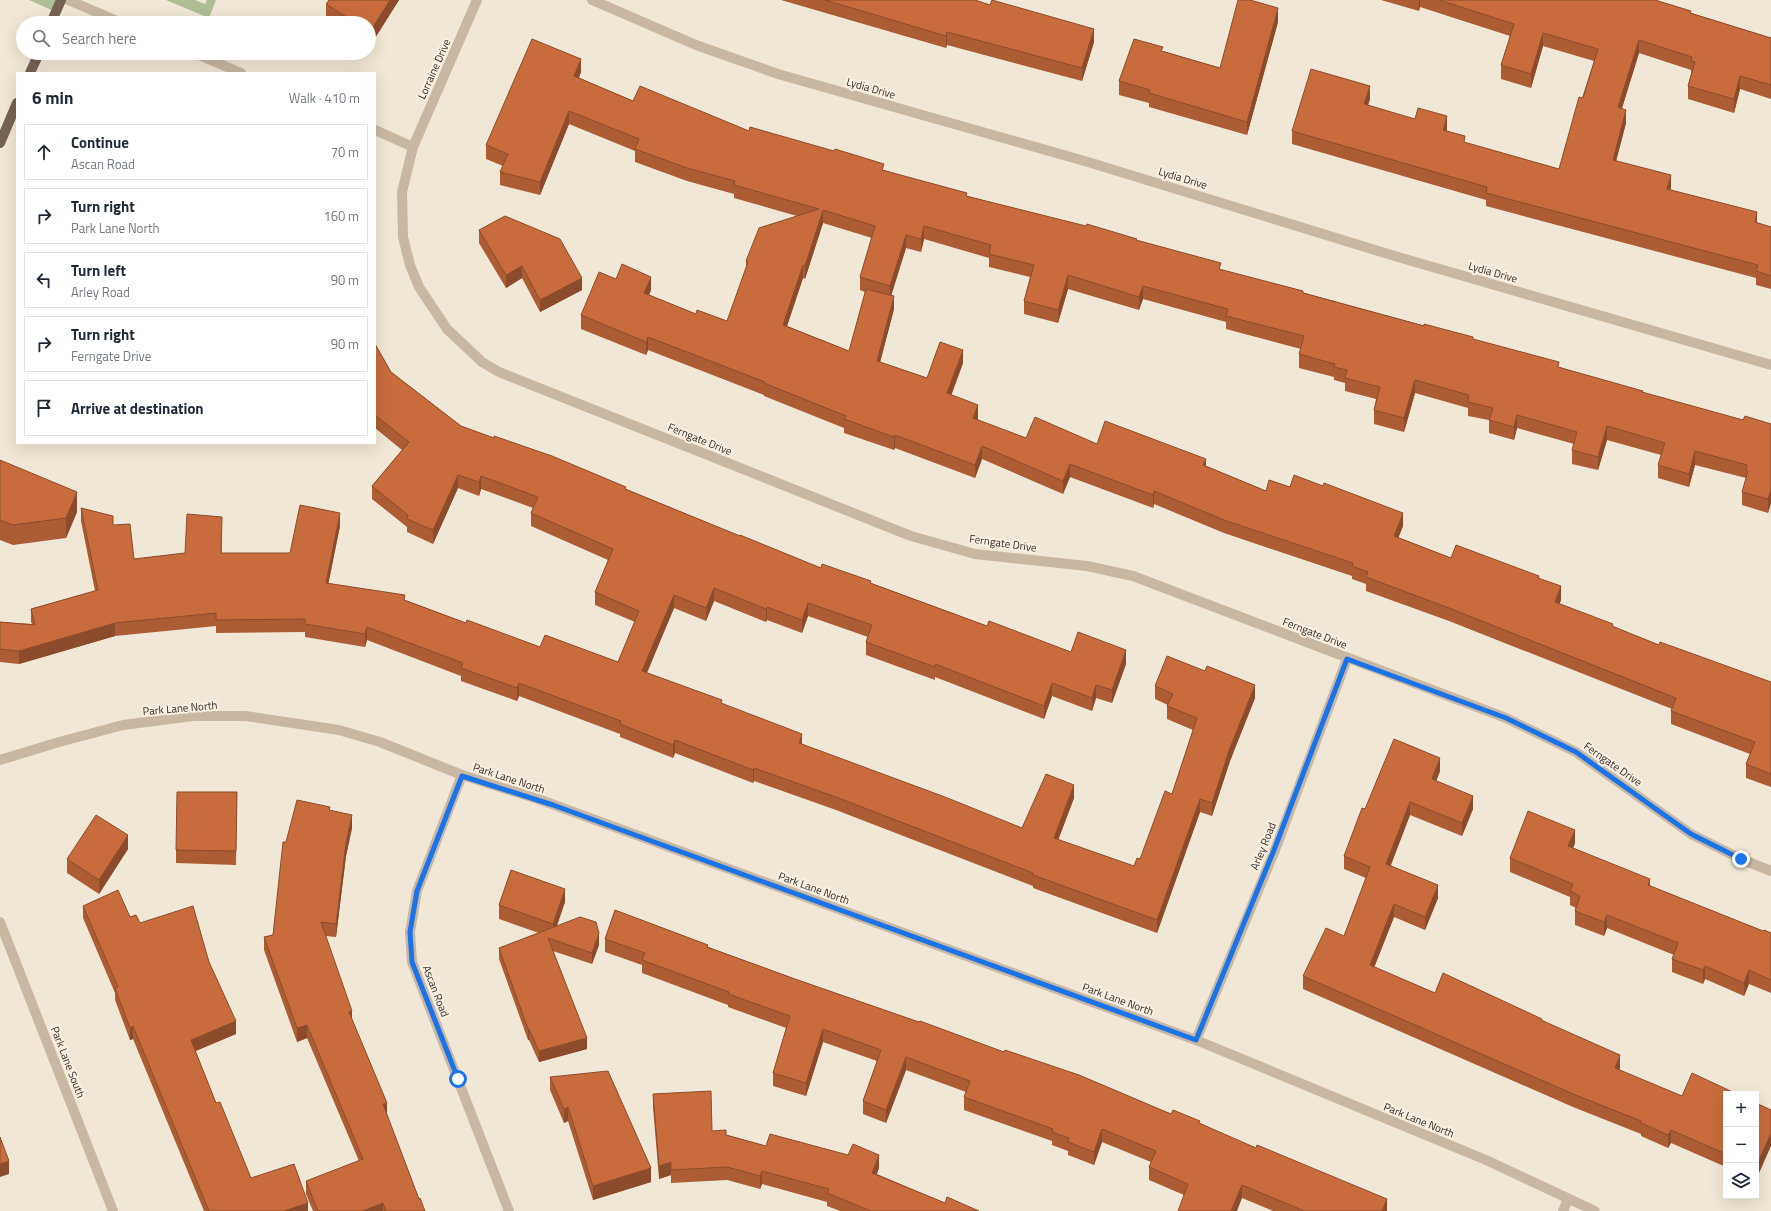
<!DOCTYPE html>
<html lang="en">
<head>
<meta charset="utf-8">
<style>
	:root { --surface:#fff; --page:#f2f2f3; --text:#1f2937; --muted:#747a83; --line:#e0e1e3 }
	body { margin:0; font-family:"Titillium Web",sans-serif; background:var(--page); color:var(--text) }
	.controls { position:absolute; right:12px; bottom:12px; display:grid; overflow:hidden; border-radius:0px; box-shadow:0 4px 16px #0002 }
	.controls button { width:36px; height:36px; display:grid; place-items:center; padding:0; border:0; border-bottom:1px solid var(--line); background:var(--surface); color:var(--text); font:20px sans-serif }
	.stop { position:absolute; width:12px; height:12px; margin:-9px; border:3px solid #1a73e8; border-radius:50%; background:#fff }
	.stop.end { background:#1a73e8; border-color:#fff; box-shadow:0 1px 4px #0008 }
	.list { margin:0; padding:0; list-style:none }
	h2 { display:flex; justify-content:space-between; align-items:center; height:52px; margin:0; padding:0 16px; font-size:17px }
	h2 small { font-size:13px; font-weight:400; color:var(--muted) }
	.list li { display:grid; grid-template-columns:26px 1fr auto; gap:12px; align-items:center; box-sizing:border-box; height:56px; margin:0 8px 8px; padding:0 8px; border:1px solid var(--line); border-radius:0px }
	.list b { display:block; font-size:15px; white-space:nowrap }
	.list p { margin:0; font-size:13px; white-space:nowrap; color:var(--muted) }
	.list em { font-size:13px; font-style:normal; color:var(--muted) }
	.icon { flex:none; width:22px; height:22px; fill:none; stroke:currentColor; stroke-width:2; stroke-linecap:round; stroke-linejoin:round }
	.map { position:relative; flex:none; width:1771px; height:1211px; overflow:hidden }
	.search { position:absolute; background:var(--surface); box-shadow:0 4px 16px #0002; left:16px; top:16px; width:360px; height:44px; display:flex; align-items:center; gap:10px; box-sizing:border-box; padding:0 14px; border-radius:22px; color:var(--muted); font-size:15px }
	.panel { position:absolute; background:var(--surface); box-shadow:0 4px 16px #0002; left:16px; top:72px; width:360px; height:372px; border-radius:0px }
	.map>svg:first-child { display:block }
</style>
</head>
<body>
<div class="map">
<svg width="1771" height="1211" viewBox="0 0 1771 1211">
	<rect width="100%" height="100%" fill="#f1e7d6"/>
	<!-- green -->
	<path fill="#aebf96" d="M 29,0 L 61,0 L 56,12 Z
		M 166,0 L 195,0 L 205,4 L 207,0 L 216,0 L 209,18 Z"/>
	<g fill="none" stroke-linecap="round" stroke-linejoin="round">
		<!-- minor -->
		<path stroke="#c8b7a2" stroke-width="10" d="M 68,0 L 122,23
			M 477,0 L 413,147 L 402,192 L 403,237 L 410,265 L 419,287 L 447,329 L 482,362 L 499,372 L 911,536 L 975,554 L 1087,566 L 1133,576 L 1506,718 L 1576,752 L 1691,834 L 1741,859 L 1771,871
			M 592,0 L 696,45 L 778,74 L 1088,162 L 1398,257 L 1771,365
			M 194,53 L 241,73
			M 375,130 L 413,147
			M 0,760 L 59,742 L 123,725 L 193,716 L 246,716 L 339,730 L 380,742 L 462,775 L 538,799 L 1196,1040 L 1486,1160 L 1595,1211
			M 462,775 L 417,891 L 410,932 L 412,962 L 509,1211
			M 0,922 L 113,1211
			M 1196,1040 L 1275,850 L 1347,659
			M 1563,1211 L 1568,1199"/>
		<!-- major -->
		<path stroke="#756355" stroke-width="10" d="M 51,23 L 61,0
			M 30,73 L 39,53
			M 0,143 L 17,103"/>
	</g>
	<!-- wall -->
	<path fill="#ac5d34" fill-rule="evenodd" d="M 399,0 L 370,46 L 369,45 L 369,23 L 335,23 L 326,18 L 326,4 Z
		M 781,0 L 975,0 L 1094,42 L 1082,81 L 947,45 L 946,48 Z
		M 1381,0 L 1655,0 L 1691,13 L 1771,38 L 1771,99 L 1740,89 L 1734,113 L 1688,99 L 1688,86 L 1691,74 L 1691,70 L 1639,53 L 1622,108 L 1626,123 L 1616,161 L 1671,188 L 1670,190 L 1757,223 L 1771,227 L 1771,289 L 1756,285 L 1756,278 L 1486,206 L 1486,200 L 1292,144 L 1292,131 L 1370,99 L 1368,105 L 1447,130 L 1446,131 L 1465,143 L 1559,169 L 1594,61 L 1543,46 L 1531,88 L 1501,79 L 1501,65 L 1510,36 L 1420,7 L 1419,11 Z
		M 1278,22 L 1247,135 L 1149,107 L 1149,103 L 1119,95 L 1119,81 L 1163,51 L 1220,68 Z
		M 581,72 L 579,78 L 633,101 L 749,131 L 884,170 L 967,196 L 1137,240 L 1221,270 L 1473,339 L 1559,367 L 1643,393 L 1743,420 L 1771,424 L 1771,503 L 1768,513 L 1742,505 L 1742,492 L 1746,478 L 1695,465 L 1689,487 L 1658,478 L 1658,465 L 1661,455 L 1607,440 L 1598,470 L 1572,464 L 1572,450 L 1574,444 L 1517,428 L 1514,440 L 1489,433 L 1489,420 L 1468,416 L 1468,408 L 1415,393 L 1404,432 L 1374,424 L 1374,410 L 1376,399 L 1345,391 L 1345,383 L 1334,380 L 1334,377 L 1299,368 L 1299,354 L 1301,349 L 1226,329 L 1226,322 L 1143,299 L 1139,310 L 1068,289 L 1058,323 L 1024,314 L 1024,301 L 1030,277 L 989,267 L 989,258 L 924,239 L 921,252 L 906,248 L 891,296 L 894,309 L 880,362 L 927,378 L 963,363 L 951,395 L 978,418 L 977,420 L 1026,438 L 1097,444 L 1206,466 L 1266,491 L 1403,526 L 1398,538 L 1451,558 L 1539,578 L 1561,600 L 1559,604 L 1613,627 L 1659,645 L 1771,682 L 1771,787 L 1746,778 L 1746,764 L 1750,754 L 1671,724 L 1671,711 L 1672,709 L 1449,621 L 1366,591 L 1366,584 L 1352,579 L 1352,576 L 1224,533 L 1154,504 L 1153,508 L 1070,477 L 1063,494 L 982,459 L 975,478 L 895,448 L 894,450 L 844,433 L 844,428 L 764,396 L 764,395 L 648,350 L 646,355 L 581,329 L 581,315 L 616,279 L 651,290 L 649,295 L 696,314 L 727,321 L 746,268 L 746,261 L 797,216 L 734,198 L 734,194 L 687,181 L 635,162 L 635,151 L 569,124 L 540,195 L 500,185 L 500,172 L 503,166 L 486,159 L 486,145 ZM 823,223 L 872,238 L 860,277 L 860,290 L 865,292 L 849,351 L 787,326 L 803,278 L 805,279 Z
		M 479,230 L 582,290 L 540,312 L 522,278 L 506,288 L 479,243 Z
		M 375,344 L 391,372 L 461,426 L 626,489 L 740,536 L 821,568 L 871,583 L 987,626 L 1071,652 L 1126,664 L 1112,703 L 1096,698 L 1092,711 L 1052,696 L 1044,719 L 935,677 L 935,680 L 866,655 L 866,642 L 868,637 L 808,616 L 802,633 L 767,620 L 766,622 L 714,601 L 706,621 L 674,608 L 647,673 L 722,704 L 802,745 L 1022,828 L 1074,798 L 1058,840 L 1134,866 L 1140,859 L 1172,794 L 1193,730 L 1167,719 L 1167,706 L 1168,705 L 1155,699 L 1155,686 L 1255,698 L 1230,761 L 1212,816 L 1200,812 L 1157,933 L 1033,888 L 1033,886 L 836,810 L 754,781 L 753,783 L 675,753 L 673,758 L 620,737 L 620,734 L 519,696 L 517,701 L 461,681 L 461,676 L 367,640 L 365,647 L 305,637 L 305,632 L 216,633 L 216,626 L 115,636 L 19,664 L 0,662 L 0,622 L 32,624 L 31,622 L 31,609 L 95,591 L 81,521 L 81,508 L 113,525 L 134,559 L 185,553 L 222,530 L 221,553 L 290,553 L 340,526 L 328,583 L 405,600 L 466,623 L 540,647 L 618,662 L 635,622 L 595,605 L 595,592 L 608,560 L 531,526 L 531,513 L 533,508 L 481,489 L 479,496 L 458,488 L 433,544 L 407,532 L 407,527 L 372,499 L 372,486 L 402,450 L 375,428 Z
		M 0,460 L 77,512 L 66,538 L 13,545 L 0,540 Z
		M 1440,771 L 1436,781 L 1473,809 L 1462,836 L 1410,815 L 1391,865 L 1438,898 L 1425,930 L 1394,917 L 1374,967 L 1435,993 L 1542,1020 L 1620,1068 L 1619,1070 L 1682,1096 L 1726,1094 L 1726,1167 L 1671,1143 L 1668,1148 L 1641,1136 L 1641,1134 L 1573,1107 L 1303,989 L 1303,976 L 1344,936 L 1366,878 L 1344,869 L 1344,856 L 1365,809 Z
		M 237,792 L 236,865 L 176,863 L 176,850 Z
		M 330,810 L 352,828 L 346,856 L 336,937 L 326,936 L 352,1020 L 387,1115 L 419,1199 L 425,1211 L 313,1211 L 306,1194 L 306,1181 L 359,1161 L 307,1038 L 297,1042 L 264,950 L 264,937 L 273,935 L 286,842 Z
		M 1575,843 L 1573,848 L 1650,886 L 1763,931 L 1771,933 L 1771,993 L 1749,984 L 1744,996 L 1705,979 L 1703,984 L 1672,972 L 1672,959 L 1674,955 L 1607,928 L 1604,936 L 1575,925 L 1575,911 L 1576,908 L 1570,905 L 1570,897 L 1510,872 L 1510,858 Z
		M 128,849 L 99,894 L 67,873 L 67,859 Z
		M 565,902 L 556,926 L 599,945 L 592,964 L 553,951 L 587,1049 L 539,1062 L 529,1040 L 528,1040 L 499,959 L 499,948 L 539,933 L 499,919 L 499,905 Z
		M 83,906 L 130,917 L 209,962 L 236,1034 L 195,1051 L 216,1103 L 251,1178 L 308,1211 L 204,1211 L 133,1039 L 130,1040 L 115,1000 L 115,993 L 83,918 Z
		M 605,939 L 708,947 L 795,979 L 1200,1124 L 1387,1211 L 1273,1211 L 1242,1198 L 1184,1195 L 1149,1180 L 1149,1167 L 1151,1162 L 1102,1142 L 1094,1165 L 1068,1155 L 1068,1151 L 1052,1145 L 1052,1141 L 964,1110 L 964,1097 L 966,1092 L 906,1070 L 886,1123 L 863,1114 L 863,1101 L 877,1061 L 823,1042 L 806,1096 L 773,1086 L 773,1073 L 786,1028 L 728,1007 L 728,1005 L 642,973 L 642,965 L 605,952 Z
		M 550,1077 L 651,1182 L 593,1200 L 568,1121 L 564,1123 L 550,1090 Z
		M 653,1094 L 712,1131 L 766,1146 L 879,1168 L 877,1174 L 945,1203 L 979,1211 L 840,1211 L 827,1206 L 827,1202 L 762,1184 L 760,1189 L 727,1180 L 671,1183 L 671,1175 L 659,1179 L 653,1107 Z"/>
	<!-- shaded-wall -->
	<path fill="#8c4c2b" d="M 390,0 L 399,0 L 370,46 L 370,32 Z
		M 1419,0 L 1420,0 L 1420,7 L 1419,11 Z
		M 1278,8 L 1278,22 L 1247,135 L 1247,122 Z
		M 1094,29 L 1094,42 L 1082,81 L 1082,68 Z
		M 947,32 L 947,45 L 946,48 L 946,36 Z
		M 1543,33 L 1543,46 L 1531,88 L 1531,74 Z
		M 1639,40 L 1639,53 L 1618,121 L 1618,107 Z
		M 581,59 L 581,72 L 574,89 L 574,76 Z
		M 1740,76 L 1740,89 L 1734,113 L 1734,99 Z
		M 1370,86 L 1370,99 L 1364,118 L 1364,104 Z
		M 1626,110 L 1626,123 L 1613,173 L 1613,160 Z
		M 569,111 L 569,124 L 540,195 L 540,182 Z
		M 1447,116 L 1447,130 L 1443,143 L 1443,130 Z
		M 1671,175 L 1671,188 L 1667,202 L 1667,189 Z
		M 823,210 L 823,223 L 805,279 L 805,266 Z
		M 1757,212 L 1757,225 L 1755,222 Z
		M 924,226 L 924,239 L 921,252 L 921,239 Z
		M 906,235 L 906,248 L 890,299 L 890,286 Z
		M 803,265 L 803,278 L 783,338 L 783,325 Z
		M 522,266 L 522,278 L 506,288 L 506,275 Z
		M 1068,275 L 1068,289 L 1058,323 L 1058,310 Z
		M 651,277 L 651,290 L 644,306 L 644,293 Z
		M 582,278 L 582,290 L 540,312 L 540,300 Z
		M 1143,286 L 1143,299 L 1139,310 L 1139,297 Z
		M 894,296 L 894,309 L 877,374 L 877,361 Z
		M 648,337 L 648,350 L 646,355 L 646,342 Z
		M 963,350 L 963,363 L 947,407 L 947,393 Z
		M 1415,380 L 1415,393 L 1404,432 L 1404,418 Z
		M 978,405 L 978,418 L 973,432 L 973,418 Z
		M 1517,415 L 1517,428 L 1514,440 L 1514,427 Z
		M 1607,426 L 1607,440 L 1598,470 L 1598,457 Z
		M 895,435 L 895,448 L 894,450 L 894,437 Z
		M 982,446 L 982,459 L 975,478 L 975,465 Z
		M 1695,451 L 1695,465 L 1689,487 L 1689,474 Z
		M 1206,459 L 1206,472 L 1203,465 Z
		M 1070,464 L 1070,477 L 1063,494 L 1063,481 Z
		M 458,475 L 458,488 L 433,544 L 433,530 Z
		M 481,476 L 481,489 L 479,496 L 479,482 Z
		M 1771,490 L 1771,503 L 1768,513 L 1768,499 Z
		M 1154,491 L 1154,504 L 1153,508 L 1153,495 Z
		M 77,492 L 77,512 L 66,538 L 66,518 Z
		M 340,513 L 340,526 L 326,596 L 326,583 Z
		M 1403,513 L 1403,526 L 1394,549 L 1394,536 Z
		M 222,517 L 222,530 L 221,566 L 221,553 Z
		M 1561,586 L 1561,600 L 1555,616 L 1555,602 Z
		M 714,588 L 714,601 L 706,621 L 706,608 Z
		M 674,595 L 674,608 L 642,684 L 642,671 Z
		M 808,603 L 808,616 L 802,633 L 802,620 Z
		M 767,607 L 767,620 L 766,622 L 766,609 Z
		M 115,623 L 115,636 L 19,664 L 19,651 Z
		M 367,627 L 367,640 L 365,647 L 365,634 Z
		M 1126,650 L 1126,664 L 1112,703 L 1112,690 Z
		M 519,683 L 519,696 L 517,701 L 517,688 Z
		M 1052,683 L 1052,696 L 1044,719 L 1044,706 Z
		M 1096,685 L 1096,698 L 1092,711 L 1092,698 Z
		M 1255,685 L 1255,698 L 1230,761 L 1212,816 L 1212,803 L 1230,748 Z
		M 802,734 L 802,747 L 799,743 Z
		M 675,740 L 675,753 L 673,758 L 673,745 Z
		M 1440,758 L 1440,771 L 1432,792 L 1432,779 Z
		M 754,768 L 754,781 L 753,783 L 753,770 Z
		M 1074,785 L 1074,798 L 1054,851 L 1054,838 Z
		M 1473,796 L 1473,809 L 1462,836 L 1462,823 Z
		M 1200,799 L 1200,812 L 1157,933 L 1157,920 Z
		M 1410,802 L 1410,815 L 1386,877 L 1386,864 Z
		M 352,815 L 352,828 L 346,856 L 336,937 L 336,924 L 346,843 Z
		M 1575,830 L 1575,843 L 1568,860 L 1568,846 Z
		M 128,835 L 128,849 L 99,894 L 99,880 Z
		M 1650,879 L 1650,892 L 1648,885 Z
		M 1438,885 L 1438,898 L 1425,930 L 1425,917 Z
		M 565,889 L 565,902 L 553,938 L 553,924 Z
		M 1394,904 L 1394,917 L 1370,978 L 1370,965 Z
		M 1607,915 L 1607,928 L 1604,936 L 1604,922 Z
		M 599,933 L 599,945 L 592,964 L 592,953 Z
		M 1705,966 L 1705,979 L 1703,984 L 1703,970 Z
		M 1749,970 L 1749,984 L 1744,996 L 1744,983 Z
		M 352,1011 L 352,1024 L 349,1012 Z
		M 236,1021 L 236,1034 L 191,1053 L 191,1040 Z
		M 307,1025 L 307,1038 L 297,1042 L 297,1028 Z
		M 133,1026 L 133,1039 L 130,1040 L 130,1028 Z
		M 528,1029 L 529,1029 L 529,1040 L 528,1040 Z
		M 823,1029 L 823,1042 L 806,1096 L 806,1083 Z
		M 587,1038 L 587,1049 L 539,1062 L 539,1051 Z
		M 1620,1055 L 1620,1068 L 1615,1081 L 1615,1068 Z
		M 906,1057 L 906,1070 L 886,1123 L 886,1110 Z
		M 387,1103 L 387,1116 L 383,1104 Z
		M 568,1107 L 568,1121 L 564,1123 L 564,1109 Z
		M 1102,1129 L 1102,1142 L 1094,1165 L 1094,1152 Z
		M 1671,1130 L 1671,1143 L 1668,1148 L 1668,1135 Z
		M 1771,1133 L 1771,1146 L 1756,1180 L 1756,1167 Z
		M 879,1155 L 879,1168 L 872,1185 L 872,1173 Z
		M 9,1161 L 9,1174 L 0,1177 L 0,1164 Z
		M 671,1162 L 671,1175 L 659,1179 L 659,1166 Z
		M 651,1168 L 651,1182 L 593,1200 L 593,1186 Z
		M 762,1171 L 762,1184 L 760,1189 L 760,1176 Z
		M 1242,1185 L 1242,1198 L 1237,1211 L 1231,1211 Z
		M 1387,1199 L 1387,1211 L 1382,1211 Z
		M 308,1203 L 308,1211 L 284,1211 Z
		M 383,1203 L 383,1211 L 363,1211 Z"/>
	<!-- building -->
	<path fill="#c86c3d" stroke="#8c4c2b" d="M 329,0 L 390,0 L 370,32 L 369,31 L 369,23 L 356,23 L 326,4 Z
		M 825,0 L 975,0 L 990,5 L 992,0 L 1094,29 L 1082,68 L 947,32 L 946,36 Z
		M 1238,0 L 1250,0 L 1278,8 L 1247,122 L 1149,93 L 1150,90 L 1119,81 L 1134,39 L 1163,47 L 1161,51 L 1220,68 Z
		M 1439,0 L 1655,0 L 1691,11 L 1690,13 L 1771,38 L 1771,85 L 1740,76 L 1734,99 L 1688,86 L 1695,62 L 1691,61 L 1692,57 L 1639,40 L 1618,107 L 1626,110 L 1613,160 L 1671,175 L 1667,189 L 1757,212 L 1755,222 L 1771,227 L 1771,276 L 1756,271 L 1758,265 L 1486,193 L 1487,187 L 1292,131 L 1311,69 L 1370,86 L 1364,104 L 1415,119 L 1418,108 L 1447,116 L 1443,130 L 1465,136 L 1464,142 L 1559,169 L 1579,97 L 1583,98 L 1598,49 L 1543,33 L 1531,74 L 1501,65 L 1514,24 Z
		M 532,39 L 581,59 L 574,76 L 633,101 L 640,86 L 749,131 L 750,127 L 834,151 L 835,149 L 884,164 L 882,170 L 967,193 L 966,196 L 1086,226 L 1087,224 L 1137,239 L 1136,240 L 1221,263 L 1219,269 L 1303,291 L 1303,293 L 1424,326 L 1424,324 L 1473,337 L 1473,339 L 1559,362 L 1558,367 L 1643,391 L 1642,392 L 1743,420 L 1745,416 L 1771,424 L 1771,490 L 1768,499 L 1742,492 L 1748,471 L 1746,470 L 1747,465 L 1695,451 L 1689,474 L 1658,465 L 1665,443 L 1607,426 L 1598,457 L 1572,450 L 1577,432 L 1517,415 L 1514,427 L 1489,420 L 1493,408 L 1468,402 L 1469,395 L 1415,380 L 1404,418 L 1374,410 L 1380,387 L 1345,378 L 1347,370 L 1334,367 L 1335,364 L 1299,354 L 1304,336 L 1226,316 L 1228,309 L 1143,286 L 1139,297 L 1068,275 L 1058,310 L 1024,301 L 1034,265 L 989,254 L 991,245 L 924,226 L 921,239 L 906,235 L 890,286 L 860,277 L 875,226 L 823,210 L 805,266 L 803,265 L 783,325 L 849,351 L 866,289 L 894,296 L 877,361 L 927,378 L 940,342 L 963,350 L 947,393 L 978,405 L 973,418 L 1026,438 L 1035,417 L 1097,444 L 1105,421 L 1206,459 L 1203,465 L 1266,491 L 1269,480 L 1290,487 L 1294,475 L 1323,486 L 1324,483 L 1403,513 L 1394,536 L 1451,558 L 1456,545 L 1539,576 L 1538,578 L 1561,586 L 1555,602 L 1613,624 L 1612,626 L 1659,645 L 1660,642 L 1771,682 L 1771,774 L 1746,764 L 1755,742 L 1671,711 L 1676,698 L 1449,608 L 1366,577 L 1368,572 L 1352,566 L 1353,563 L 1224,520 L 1154,491 L 1153,495 L 1070,464 L 1063,481 L 982,446 L 975,465 L 895,435 L 894,437 L 844,419 L 846,416 L 764,383 L 765,382 L 648,337 L 646,342 L 581,315 L 599,272 L 616,279 L 622,264 L 651,277 L 644,293 L 696,314 L 697,310 L 727,321 L 748,262 L 746,261 L 759,228 L 819,209 L 734,185 L 735,181 L 687,168 L 635,149 L 639,139 L 569,111 L 540,182 L 500,172 L 508,154 L 486,145 Z
		M 505,216 L 560,239 L 582,278 L 540,300 L 522,266 L 506,275 L 479,230 Z
		M 375,344 L 391,372 L 461,426 L 494,438 L 494,436 L 552,456 L 626,487 L 625,489 L 740,536 L 740,535 L 821,568 L 822,564 L 871,581 L 870,583 L 987,626 L 989,621 L 1071,652 L 1078,632 L 1126,650 L 1112,690 L 1096,685 L 1092,698 L 1052,683 L 1044,706 L 935,664 L 935,667 L 866,642 L 872,625 L 808,603 L 802,620 L 767,607 L 766,609 L 714,588 L 706,608 L 674,595 L 642,671 L 722,700 L 721,703 L 802,734 L 799,743 L 945,797 L 1022,828 L 1046,774 L 1074,785 L 1054,838 L 1134,866 L 1137,858 L 1140,859 L 1165,791 L 1172,794 L 1197,718 L 1167,706 L 1173,694 L 1155,686 L 1167,656 L 1205,671 L 1207,666 L 1255,685 L 1230,748 L 1212,803 L 1200,799 L 1157,920 L 1033,875 L 1033,873 L 836,797 L 754,768 L 753,770 L 675,740 L 673,745 L 620,724 L 621,721 L 519,683 L 517,688 L 461,668 L 463,663 L 367,627 L 365,634 L 305,624 L 305,619 L 216,620 L 216,613 L 115,623 L 19,651 L 0,649 L 0,622 L 35,625 L 31,609 L 98,590 L 81,508 L 113,516 L 113,525 L 130,524 L 134,559 L 185,553 L 187,514 L 222,517 L 221,553 L 290,553 L 300,505 L 340,513 L 326,583 L 405,595 L 404,600 L 466,623 L 467,620 L 540,647 L 545,635 L 618,662 L 639,611 L 595,592 L 613,549 L 531,513 L 538,497 L 481,476 L 479,482 L 458,475 L 433,530 L 407,519 L 408,515 L 372,486 L 409,442 L 375,415 Z
		M 0,460 L 77,492 L 66,518 L 13,525 L 0,520 Z
		M 1394,739 L 1440,758 L 1432,779 L 1473,796 L 1462,823 L 1410,802 L 1386,864 L 1438,885 L 1425,917 L 1394,904 L 1370,965 L 1435,993 L 1443,973 L 1542,1019 L 1541,1020 L 1620,1055 L 1615,1068 L 1682,1096 L 1692,1073 L 1737,1094 L 1726,1094 L 1726,1154 L 1671,1130 L 1668,1135 L 1641,1123 L 1641,1121 L 1573,1094 L 1303,976 L 1326,928 L 1344,936 L 1370,867 L 1344,856 L 1362,808 L 1365,809 Z
		M 177,792 L 237,792 L 236,851 L 176,850 Z
		M 297,800 L 330,807 L 329,810 L 352,815 L 346,843 L 336,924 L 321,922 L 352,1011 L 349,1012 L 387,1103 L 383,1104 L 419,1199 L 420,1198 L 425,1211 L 386,1211 L 383,1203 L 363,1211 L 318,1211 L 306,1181 L 363,1159 L 307,1025 L 297,1028 L 264,937 L 273,935 L 283,842 L 286,842 Z
		M 1528,811 L 1575,830 L 1568,846 L 1650,879 L 1648,885 L 1763,931 L 1764,930 L 1771,933 L 1771,980 L 1749,970 L 1744,983 L 1705,966 L 1703,970 L 1672,959 L 1678,943 L 1607,915 L 1604,922 L 1575,911 L 1580,896 L 1570,891 L 1573,884 L 1510,858 Z
		M 96,815 L 128,835 L 99,880 L 67,859 Z
		M 511,870 L 565,889 L 553,924 L 499,905 Z
		M 118,890 L 130,917 L 136,915 L 140,923 L 193,906 L 209,962 L 236,1021 L 191,1040 L 216,1103 L 220,1102 L 251,1178 L 294,1164 L 308,1203 L 284,1211 L 209,1211 L 133,1026 L 130,1028 L 115,988 L 118,987 L 83,906 Z
		M 615,910 L 708,945 L 707,947 L 795,979 L 919,1022 L 920,1021 L 1004,1052 L 1005,1050 L 1079,1075 L 1171,1114 L 1173,1110 L 1200,1121 L 1199,1123 L 1256,1148 L 1257,1145 L 1387,1199 L 1382,1211 L 1302,1211 L 1302,1210 L 1242,1185 L 1231,1211 L 1178,1211 L 1188,1184 L 1149,1167 L 1156,1151 L 1102,1129 L 1094,1152 L 1068,1142 L 1069,1138 L 1052,1132 L 1053,1129 L 964,1097 L 970,1081 L 906,1057 L 886,1110 L 863,1101 L 881,1050 L 823,1029 L 806,1083 L 773,1073 L 790,1016 L 728,994 L 729,992 L 642,960 L 645,953 L 605,939 Z
		M 580,917 L 596,922 L 599,933 L 592,953 L 548,938 L 587,1038 L 539,1051 L 529,1029 L 528,1029 L 499,948 Z
		M 608,1071 L 651,1168 L 593,1186 L 568,1107 L 564,1109 L 550,1077 Z
		M 711,1091 L 712,1131 L 726,1130 L 726,1135 L 766,1146 L 770,1134 L 848,1155 L 853,1144 L 879,1155 L 872,1173 L 945,1203 L 947,1197 L 979,1211 L 871,1211 L 827,1193 L 829,1189 L 762,1171 L 760,1176 L 727,1167 L 671,1170 L 671,1162 L 659,1166 L 653,1094 Z
		M 1756,1103 L 1771,1110 L 1771,1133 L 1756,1167 Z
		M 0,1137 L 9,1161 L 0,1164 Z"/>
	<g fill="none" stroke-linecap="round" stroke-linejoin="round">
		<!-- route -->
		<path stroke="#1a73e8" stroke-width="5" d="M 458,1079 L 412,962 L 410,932 L 417,891 L 462,776 L 553,805 L 1196,1040 L 1274,850 L 1347,659 L 1506,718 L 1576,752 L 1691,834 L 1741,859"/>
	</g>
	<g text-anchor="middle" dominant-baseline="central" stroke-width="4" stroke-linejoin="round" paint-order="stroke">
		<!-- street labels -->
		<g font-size="11" fill="#332a25" stroke="#f9f0e2">
			<text transform="translate(434 69) rotate(-66)">Lorraine Drive</text>
			<text transform="translate(871 88) rotate(16)">Lydia Drive</text>
			<text transform="translate(1183 178) rotate(17)">Lydia Drive</text>
			<text transform="translate(1493 272) rotate(16)">Lydia Drive</text>
			<text transform="translate(700 439) rotate(22)">Ferngate Drive</text>
			<text transform="translate(1003 543) rotate(8)">Ferngate Drive</text>
			<text transform="translate(1315 633) rotate(21)">Ferngate Drive</text>
			<text transform="translate(180 708) rotate(-5)">Park Lane North</text>
			<text transform="translate(1613 764) rotate(35)">Ferngate Drive</text>
			<text transform="translate(509 778) rotate(18)">Park Lane North</text>
			<text transform="translate(1263 846) rotate(-68)">Arley Road</text>
			<text transform="translate(814 888) rotate(20)">Park Lane North</text>
			<text transform="translate(436 991) rotate(69)">Ascan Road</text>
			<text transform="translate(1118 999) rotate(20)">Park Lane North</text>
			<text transform="translate(68 1062) rotate(69)">Park Lane South</text>
			<text transform="translate(1419 1120) rotate(22)">Park Lane North</text>
		</g>
	</g>
</svg>
<div class="controls">
<button>+</button>
<button>−</button>
<button><svg class="icon" aria-label="layers" viewBox="0 0 24 24"><path d="M12 4l9 5-9 5-9-5zM3 14l9 5 9-5"/></svg></button>
</div>
<div class="stop" style="left:458px;top:1079px"></div>
<div class="stop end" style="left:1741px;top:859px"></div>
<div class="search"><svg class="icon" aria-label="search" viewBox="0 0 24 24"><circle cx="10" cy="10" r="6"/><path d="M15 15l6 6"/></svg>Search here</div>
<section class="panel">
<h2>6 min<small>Walk · 410 m</small></h2>
<ul class="list">
<li><svg class="icon" aria-label="ahead" viewBox="0 0 24 24"><path d="M12 20V5M6 11l6-6 6 6"/></svg><div><b>Continue</b><p>Ascan Road</p></div><em>70 m</em></li>
<li><svg class="icon" aria-label="right" viewBox="0 0 24 24"><path d="M7 20v-9h11M14 6l5 5-5 5"/></svg><div><b>Turn right</b><p>Park Lane North</p></div><em>160 m</em></li>
<li><svg class="icon" aria-label="left" viewBox="0 0 24 24"><path d="M17 20v-9H6M10 6l-5 5 5 5"/></svg><div><b>Turn left</b><p>Arley Road</p></div><em>90 m</em></li>
<li><svg class="icon" aria-label="right" viewBox="0 0 24 24"><path d="M7 20v-9h11M14 6l5 5-5 5"/></svg><div><b>Turn right</b><p>Ferngate Drive</p></div><em>90 m</em></li>
<li><svg class="icon" aria-label="arrive" viewBox="0 0 24 24"><path d="M6 21V4h12l-3 4 3 4H6"/></svg><div><b>Arrive at destination</b></div></li>
</ul>
</section>
</div>
</body>
</html>
